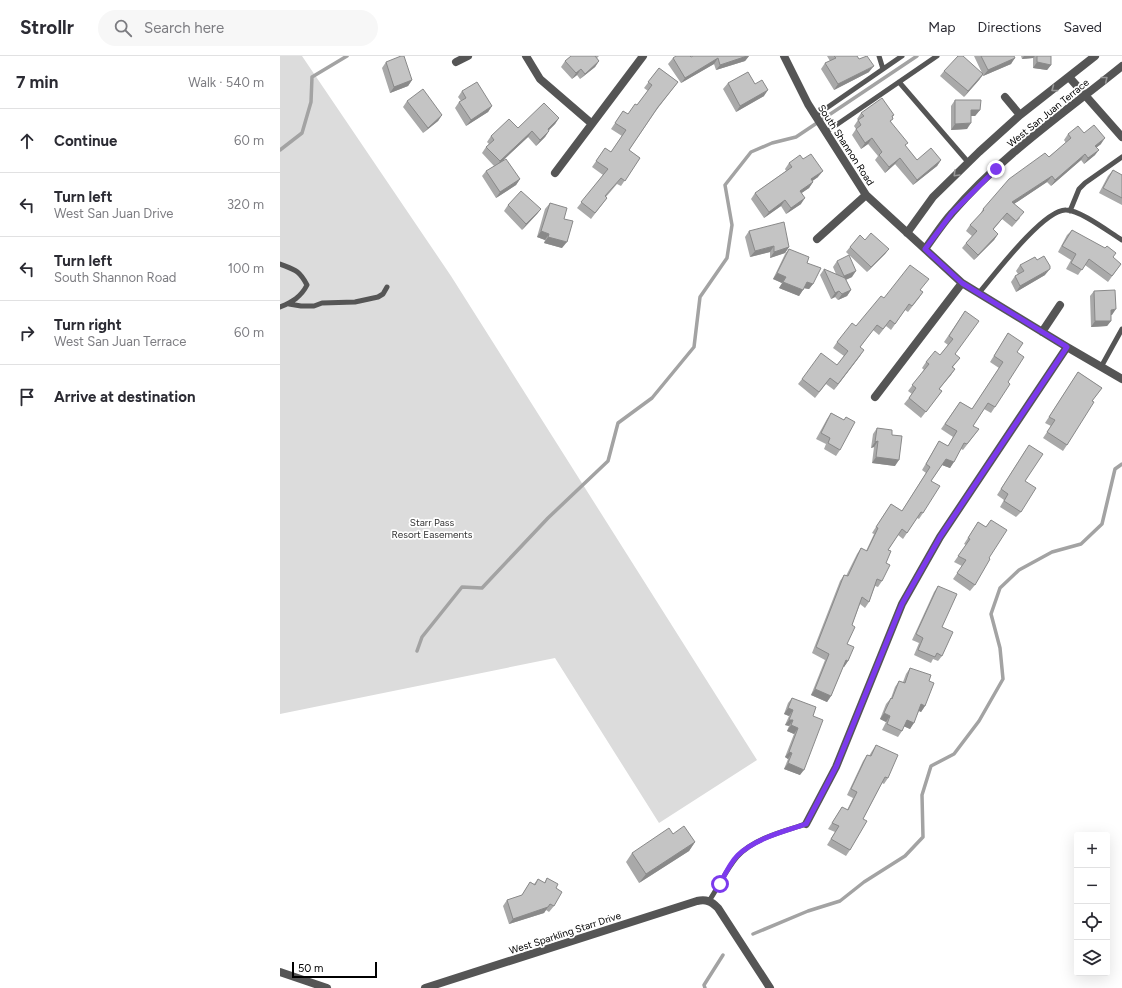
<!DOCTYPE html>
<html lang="en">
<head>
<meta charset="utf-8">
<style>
	:root { --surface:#fff; --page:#f7f7f7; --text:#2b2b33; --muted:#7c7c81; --line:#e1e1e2 }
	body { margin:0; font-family:Figtree,sans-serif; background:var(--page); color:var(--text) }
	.controls { position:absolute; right:12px; bottom:12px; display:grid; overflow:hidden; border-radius:4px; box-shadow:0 4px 16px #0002 }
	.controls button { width:36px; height:36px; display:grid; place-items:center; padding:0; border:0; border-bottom:1px solid var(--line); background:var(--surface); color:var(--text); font:20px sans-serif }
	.scale { position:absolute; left:12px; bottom:10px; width:85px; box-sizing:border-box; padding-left:4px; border:2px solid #000; border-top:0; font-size:11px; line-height:14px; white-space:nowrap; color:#000; -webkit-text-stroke:3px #fff; paint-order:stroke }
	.stop { position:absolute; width:12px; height:12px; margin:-9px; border:3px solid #7c3aed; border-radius:50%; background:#fff }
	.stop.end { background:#7c3aed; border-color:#fff; box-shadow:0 1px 4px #0008 }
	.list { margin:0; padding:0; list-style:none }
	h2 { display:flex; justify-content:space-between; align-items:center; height:52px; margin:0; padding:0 16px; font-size:17px }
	h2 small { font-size:13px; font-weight:400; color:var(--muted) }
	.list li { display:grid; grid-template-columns:26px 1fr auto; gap:12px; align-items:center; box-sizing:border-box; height:64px; padding:0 16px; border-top:1px solid var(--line) }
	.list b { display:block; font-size:15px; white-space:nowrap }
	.list p { margin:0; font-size:13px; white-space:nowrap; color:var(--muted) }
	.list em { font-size:13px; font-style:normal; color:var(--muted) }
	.icon { flex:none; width:22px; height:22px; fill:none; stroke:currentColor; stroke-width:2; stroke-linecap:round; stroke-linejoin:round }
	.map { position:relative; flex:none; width:842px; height:932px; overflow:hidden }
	header { display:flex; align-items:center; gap:24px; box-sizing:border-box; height:56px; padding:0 20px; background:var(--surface); border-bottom:1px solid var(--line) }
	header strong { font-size:19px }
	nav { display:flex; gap:22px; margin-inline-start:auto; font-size:14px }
	.search { width:280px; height:36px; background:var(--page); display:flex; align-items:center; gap:10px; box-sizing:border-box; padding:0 14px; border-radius:22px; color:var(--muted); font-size:15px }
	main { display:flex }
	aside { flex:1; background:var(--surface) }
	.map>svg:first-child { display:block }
</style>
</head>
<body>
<header>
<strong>Strollr</strong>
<div class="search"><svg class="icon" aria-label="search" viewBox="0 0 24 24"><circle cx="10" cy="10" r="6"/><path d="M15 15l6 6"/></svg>Search here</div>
<nav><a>Map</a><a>Directions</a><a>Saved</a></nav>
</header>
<main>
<aside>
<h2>7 min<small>Walk · 540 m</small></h2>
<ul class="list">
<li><svg class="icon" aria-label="ahead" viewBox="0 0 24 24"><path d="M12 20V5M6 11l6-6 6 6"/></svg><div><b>Continue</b></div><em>60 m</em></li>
<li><svg class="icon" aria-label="left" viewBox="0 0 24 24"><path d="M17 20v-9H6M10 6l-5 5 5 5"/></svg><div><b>Turn left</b><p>West San Juan Drive</p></div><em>320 m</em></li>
<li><svg class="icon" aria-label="left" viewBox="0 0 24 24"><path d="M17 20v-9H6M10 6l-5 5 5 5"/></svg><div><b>Turn left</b><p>South Shannon Road</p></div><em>100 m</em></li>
<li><svg class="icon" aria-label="right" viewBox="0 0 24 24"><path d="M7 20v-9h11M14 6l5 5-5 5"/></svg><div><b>Turn right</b><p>West San Juan Terrace</p></div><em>60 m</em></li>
<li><svg class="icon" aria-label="arrive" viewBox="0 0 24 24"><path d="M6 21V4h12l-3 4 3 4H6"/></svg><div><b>Arrive at destination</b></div></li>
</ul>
</aside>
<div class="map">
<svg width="842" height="932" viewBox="0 0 842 932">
	<rect width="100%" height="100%" fill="#fff"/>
	<!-- green -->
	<path fill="#dcdcdc" d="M 0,0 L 22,0 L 171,220 L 477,704 L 379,767 L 275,602 L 0,658 Z"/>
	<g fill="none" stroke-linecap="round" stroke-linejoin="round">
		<!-- stream -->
		<path stroke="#a3a3a3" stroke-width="3.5" d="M 0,94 L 22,77 L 31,46 L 32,21 L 67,0
			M 137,595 L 142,581 L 182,531 L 202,532 L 268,462 L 328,405 L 338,367 L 372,342 L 414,291 L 420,241 L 447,202 L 452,169 L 445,129 L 471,96 L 492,87 L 516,81 L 637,0
			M 473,878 L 528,855 L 560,845 L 584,826 L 625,800 L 643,781 L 642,739 L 651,710 L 674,698 L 699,665 L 723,623 L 720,592 L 711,558 L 720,532 L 739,514 L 772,496 L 801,488 L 822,468 L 835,413 L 842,408
			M 425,932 L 424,929 L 443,899"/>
		<!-- lane -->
		<path stroke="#555" stroke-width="5" d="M 599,0 L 603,13
			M 619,26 L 688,106
			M 535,60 L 622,0
			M 546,76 L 657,0
			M 790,155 L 799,133 L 805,127 L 842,101
			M 0,208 C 15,214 19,214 27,229 C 21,241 12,246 0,251
			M 699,237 C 714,219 764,153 786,154 C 800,154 829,176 842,184
			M 9,248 L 21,250 L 34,250 L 42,247 L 75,246 L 98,241 L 103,238 L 107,231
			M 821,311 L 842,273
			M 429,845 C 439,830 446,814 457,801 C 472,783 504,775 526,768"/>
		<!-- street -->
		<path stroke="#555" stroke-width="8" d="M 246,0 L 260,23 L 311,67
			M 504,0 L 528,48 L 586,139 L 682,227 L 787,291 L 842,323
			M 176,6 L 188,0
			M 789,21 L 842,81
			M 725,41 L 740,59
			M 275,117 L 363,0
			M 627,177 L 653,141 L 699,96 L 740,59 L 815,0
			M 537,183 L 586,139
			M 645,193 C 654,181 662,168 672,157 C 721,100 784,57 842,10
			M 762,276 L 780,249
			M 595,341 L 682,227
			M 526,768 L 556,711 L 622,548 L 660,481 L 787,291
			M 0,916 L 47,932
			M 145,932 L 417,845 C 426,843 431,845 438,852 L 490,932"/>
	</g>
	<!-- wall -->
	<path fill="#a9a9a9" d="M 291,0 L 319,0 L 317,2 L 319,5 L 315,11 L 300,23 L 297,19 L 292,23 L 281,11 L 285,5 Z
		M 413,0 L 469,0 L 465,5 L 436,14 L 434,8 L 401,27 L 388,8 L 393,2 L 411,1 Z
		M 547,0 L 577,0 L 579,3 L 589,16 L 554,34 L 541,13 L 545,7 L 550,5 Z
		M 694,0 L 734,0 L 731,8 L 703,20 L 703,19 L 699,24 L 684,41 L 660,20 L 664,15 L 702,17 Z
		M 741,0 L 771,0 L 771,9 L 767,14 L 753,12 L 753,2 L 742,3 Z
		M 106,6 L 132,24 L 128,30 L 110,37 L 102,12 Z
		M 379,12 L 398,26 L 375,56 L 349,94 L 360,102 L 341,130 L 337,128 L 326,141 L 327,142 L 311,163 L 297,152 L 323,119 L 312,111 L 325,92 L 331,96 L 342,80 L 331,73 L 343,55 L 348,58 L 357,49 L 368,35 L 364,32 Z
		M 448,27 L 475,28 L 484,40 L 456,56 L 443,33 Z
		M 182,35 L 212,50 L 208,56 L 186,70 L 175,52 L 179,46 L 181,45 L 178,41 Z
		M 675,44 L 700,54 L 695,60 L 691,60 L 687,73 L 671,74 L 671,50 Z
		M 127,45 L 162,59 L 158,65 L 143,77 L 123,51 Z
		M 581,57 L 614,59 L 612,61 L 611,66 L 625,90 L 637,104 L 661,104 L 657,110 L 633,129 L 615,108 L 605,117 L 595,104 L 598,100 L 588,88 L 581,93 L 572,79 L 576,73 L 574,70 L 578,64 L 577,63 Z
		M 279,62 L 275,68 L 269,74 L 269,75 L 265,81 L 256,90 L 248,81 L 222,105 L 240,123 L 236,129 L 216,142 L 202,120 L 206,115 L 214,110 L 202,97 L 206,91 L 209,88 L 207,86 L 211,80 L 238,72 Z
		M 804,77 L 821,88 L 817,91 L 815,99 L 804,108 L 801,104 L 771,130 L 767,126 L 734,148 L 740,162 L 732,171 L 722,163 L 713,173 L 718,178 L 714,184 L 694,204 L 682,192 L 686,187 L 692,180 L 686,175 L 690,169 L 699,160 L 703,153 L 786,87 L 784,84 L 788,78 Z
		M 523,103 L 538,121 L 532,125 L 533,126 L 529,132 L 521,137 L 521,148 L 506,158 L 501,150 L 484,162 L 471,143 L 475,137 L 506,115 L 505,113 L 509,107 Z
		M 833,114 L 841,119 L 842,118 L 842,149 L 819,137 L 828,120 Z
		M 270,147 L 284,163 L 282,192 L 264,187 L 265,184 L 257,181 L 265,153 Z
		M 228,149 L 261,153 L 257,158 L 242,174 L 224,155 Z
		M 792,174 L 841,208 L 828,226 L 805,209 L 798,219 L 786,213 L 791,204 L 778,196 L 787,179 Z
		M 469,175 L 509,191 L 505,197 L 490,202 L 490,196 L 470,201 L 465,181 Z
		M 585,184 L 609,193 L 605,198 L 587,216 L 566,196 L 570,191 Z
		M 509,193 L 527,207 L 533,228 L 529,233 L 524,232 L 519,240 L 499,232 L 502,227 L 493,223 L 505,198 Z
		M 757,204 L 765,219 L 736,236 L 731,226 L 735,220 L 738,218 L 736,215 L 740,209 Z
		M 557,205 L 572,221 L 566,224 L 571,234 L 567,240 L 558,244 L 555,241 L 551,243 L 540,219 L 544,213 L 556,218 L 553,211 Z
		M 640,234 L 643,236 L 639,242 L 628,256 L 625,254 L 611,274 L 606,270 L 599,279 L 593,274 L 580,291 L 580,300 L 554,334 L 546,328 L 535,342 L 518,328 L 522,323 L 557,309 L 564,300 L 553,292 L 557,286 L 576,270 L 604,242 Z
		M 814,235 L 832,259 L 831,259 L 831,265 L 827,270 L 811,271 L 810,240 Z
		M 685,255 L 675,298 L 680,302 L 673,311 L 675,313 L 659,333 L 662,335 L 641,362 L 624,348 L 632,338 L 628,335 L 644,314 L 642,312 L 646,306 L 660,299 L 668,289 L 664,286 Z
		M 728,277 L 737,296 L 728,326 L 715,351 L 711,357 L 704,353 L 693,370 L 699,373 L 683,394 L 681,393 L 670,412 L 662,409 L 651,425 L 643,457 L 639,463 L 637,462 L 623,483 L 618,479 L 608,494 L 602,525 L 598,531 L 595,530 L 589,546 L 585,552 L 580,548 L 572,569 L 567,588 L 568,605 L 564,611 L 563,611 L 551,640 L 547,646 L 531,639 L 545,604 L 532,597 L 560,525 L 564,519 L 566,520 L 577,498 L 581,492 L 586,495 L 594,478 L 592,477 L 611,448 L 622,455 L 646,417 L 642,414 L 659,385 L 668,390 L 673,381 L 661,373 L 680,346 L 692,353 L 719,312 L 710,306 Z
		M 798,316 L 822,332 L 812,345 L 787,389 L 783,395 L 763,382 L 771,370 L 765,367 Z
		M 551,357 L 564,364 L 566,361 L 560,394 L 556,400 L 544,393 L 546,388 L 536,383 L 547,363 Z
		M 597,372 L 612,379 L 615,410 L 592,407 L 594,391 L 591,392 L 593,378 Z
		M 745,395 L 745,425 L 741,456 L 736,461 L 720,451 L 724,444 L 717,439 Z
		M 711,464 L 709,502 L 695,529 L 690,535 L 673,523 L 682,510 L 674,506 L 686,489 L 684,488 L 698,466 L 706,471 Z
		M 658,530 L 662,571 L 662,600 L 658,605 L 653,603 L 651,607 L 634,599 L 639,587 L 632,584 L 654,536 Z
		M 630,612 L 649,625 L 645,650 L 641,656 L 639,655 L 630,673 L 624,670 L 622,675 L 618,681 L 602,674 L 606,666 L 600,663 L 606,648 L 611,642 L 615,631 L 619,625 L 623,626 L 626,618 Z
		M 512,642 L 533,660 L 520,719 L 504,713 L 508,703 L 505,701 L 514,678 L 507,675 L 509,670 L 505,669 L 509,660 L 504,658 L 508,647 Z
		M 596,689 L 608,722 L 604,728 L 602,727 L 583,763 L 570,794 L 566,800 L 547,789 L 555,776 L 548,773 L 562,751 L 567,754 L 573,742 L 567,739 L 583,705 L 587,699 L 589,700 L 592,695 Z
		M 393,778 L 415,786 L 409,795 L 359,827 L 346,806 L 352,797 Z
		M 267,822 L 276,832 L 274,850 L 269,856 L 266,854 L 264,857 L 229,868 L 223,850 L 227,844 L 242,839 L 250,826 L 254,828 L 258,823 L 264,827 Z"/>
	<!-- shaded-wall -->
	<path fill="#898989" d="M 467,0 L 469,0 L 465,5 L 436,14 L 440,9 Z
		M 744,0 L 755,0 L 753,2 L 742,3 Z
		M 438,2 L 434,8 L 401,27 L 405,22 Z
		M 735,2 L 731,8 L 703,20 L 708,14 Z
		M 319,5 L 315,11 L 300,23 L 305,18 Z
		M 757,6 L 771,9 L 767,14 L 753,12 Z
		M 594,10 L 589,16 L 554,34 L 558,28 Z
		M 301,13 L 297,19 L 292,23 L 296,17 Z
		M 703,18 L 699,24 L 684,41 L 688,35 Z
		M 132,24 L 128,30 L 110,37 L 114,31 Z
		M 488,34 L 484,40 L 456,56 L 460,50 Z
		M 212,50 L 208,56 L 186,70 L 191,64 Z
		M 691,54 L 700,54 L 695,60 L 687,60 Z
		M 162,59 L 158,65 L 143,77 L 148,72 Z
		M 279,62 L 275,68 L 264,79 L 268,73 Z
		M 691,67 L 687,73 L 671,74 L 675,68 Z
		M 252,75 L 248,81 L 216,111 L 220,105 Z
		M 269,75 L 265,81 L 256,90 L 260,84 Z
		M 592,82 L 588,88 L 581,93 L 585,87 Z
		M 825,82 L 821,88 L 811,96 L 815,90 Z
		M 819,94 L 815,99 L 804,108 L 808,102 Z
		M 805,98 L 801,104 L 771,130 L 775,124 Z
		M 620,102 L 615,108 L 605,117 L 609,111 Z
		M 661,104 L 657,110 L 633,129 L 637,124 Z
		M 543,115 L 538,121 L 527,129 L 531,123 Z
		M 772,120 L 767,126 L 728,152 L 732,146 Z
		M 240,123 L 236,129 L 216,142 L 220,136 Z
		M 533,126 L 529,132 L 516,141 L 520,135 Z
		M 525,142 L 521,148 L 506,158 L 511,152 Z
		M 505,144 L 501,150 L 484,162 L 489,156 Z
		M 261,153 L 257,158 L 242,174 L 246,168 Z
		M 727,157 L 722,163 L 709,179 L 713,173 Z
		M 261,175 L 269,178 L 265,184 L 257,181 Z
		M 718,178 L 714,184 L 694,204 L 698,199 Z
		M 268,181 L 287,186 L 282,192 L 264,187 Z
		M 494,190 L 490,196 L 470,201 L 475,195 Z
		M 509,191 L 505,197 L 490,202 L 494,196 Z
		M 609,193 L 605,198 L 587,216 L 591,211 Z
		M 770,213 L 765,219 L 736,236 L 740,230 Z
		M 576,215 L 572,221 L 560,226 L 564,220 Z
		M 497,217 L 506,221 L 502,227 L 493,223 Z
		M 503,226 L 523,234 L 519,240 L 499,232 Z
		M 527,226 L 533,228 L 529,233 L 523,232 Z
		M 571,234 L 567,240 L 558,244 L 562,238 Z
		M 559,235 L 555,241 L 551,243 L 555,237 Z
		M 836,253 L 832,259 L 826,259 L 831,254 Z
		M 815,265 L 831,265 L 827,270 L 811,271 Z
		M 584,294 L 580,300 L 554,334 L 558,328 Z
		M 675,313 L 671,319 L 655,338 Z
		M 598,385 L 594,391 L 591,392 L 595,386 Z
		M 596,401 L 619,404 L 615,410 L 592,407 Z
		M 666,403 L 674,406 L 670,412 L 662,409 Z
		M 566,604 L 568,605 L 564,611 L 562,610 Z
		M 535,633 L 551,640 L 547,646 L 531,639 Z
		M 641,648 L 645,650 L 641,656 L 637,654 Z
		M 508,652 L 513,654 L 509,660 L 504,658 Z
		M 604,657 L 610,660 L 606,666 L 600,663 Z
		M 509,664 L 513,664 L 509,670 L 505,669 Z
		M 627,664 L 634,667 L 630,673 L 623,670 Z
		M 511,669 L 518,672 L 514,678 L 507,675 Z
		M 509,696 L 512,697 L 508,703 L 505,701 Z
		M 508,707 L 524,714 L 520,719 L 504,713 Z
		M 415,786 L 409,795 L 359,827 L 366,818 Z
		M 268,851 L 264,857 L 229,868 L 233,863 Z"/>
	<!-- building -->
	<path fill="#c4c4c4" stroke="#898989" d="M 121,0 L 124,0 L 132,24 L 114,31 L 106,6 Z
		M 291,0 L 315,0 L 319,5 L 305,18 L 301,13 L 296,17 L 285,5 Z
		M 396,0 L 410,0 L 411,1 L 413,0 L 467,0 L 440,9 L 438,2 L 405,22 L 393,2 Z
		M 554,0 L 577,0 L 579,3 L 587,0 L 594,10 L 558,28 L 545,7 L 556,2 Z
		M 678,0 L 683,0 L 703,18 L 688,35 L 664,15 Z
		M 701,0 L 734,0 L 735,2 L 708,14 Z
		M 757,0 L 771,0 L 771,9 L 757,6 Z
		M 379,12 L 398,26 L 378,51 L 349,94 L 360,102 L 345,125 L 341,122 L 325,140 L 327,142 L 315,157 L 301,146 L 328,113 L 316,105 L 325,92 L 331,96 L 346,74 L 335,67 L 343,55 L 348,58 L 355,48 L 357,49 L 372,29 L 368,26 Z
		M 468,16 L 475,28 L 482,24 L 488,34 L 460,50 L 448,27 Z
		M 197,26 L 212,50 L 191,64 L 179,46 L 186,42 L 182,35 Z
		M 143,33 L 162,59 L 148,72 L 127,45 Z
		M 602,42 L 614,59 L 612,60 L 613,63 L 610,65 L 628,87 L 625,89 L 637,104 L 651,92 L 661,104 L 637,124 L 620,102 L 609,111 L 599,99 L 602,96 L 592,82 L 585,87 L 576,73 L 581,69 L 578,64 L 584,60 L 581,57 Z
		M 675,44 L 701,44 L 700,54 L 691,54 L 691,67 L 675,68 Z
		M 264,47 L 279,62 L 268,73 L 269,75 L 260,84 L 252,75 L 220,105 L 206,91 L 214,84 L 211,80 L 229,63 L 238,72 Z
		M 814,69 L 825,82 L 815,90 L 819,94 L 808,102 L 805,98 L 775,124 L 772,120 L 732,146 L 744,156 L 736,165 L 727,157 L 713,173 L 718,178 L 698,199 L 686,187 L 697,175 L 690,169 L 704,154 L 703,153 L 729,123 L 765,97 L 769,101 L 791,82 L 788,78 L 798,70 L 804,77 Z
		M 531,98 L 543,115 L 531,123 L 533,126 L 520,135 L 525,142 L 511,152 L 505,144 L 489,156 L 475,137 L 512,111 L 509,107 L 520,99 L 523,103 Z
		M 226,103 L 240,123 L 220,136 L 206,115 Z
		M 833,114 L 842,119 L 842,142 L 823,132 Z
		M 241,135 L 261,153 L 246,168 L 228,149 Z
		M 270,147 L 287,152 L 284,163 L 293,165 L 287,186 L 268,181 L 269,178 L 261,175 Z
		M 504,166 L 509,191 L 494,196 L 494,190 L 475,195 L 469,175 Z
		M 792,174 L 825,192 L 827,190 L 836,197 L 833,201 L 841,208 L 832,220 L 809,203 L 802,214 L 791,207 L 796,198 L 782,190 Z
		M 591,177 L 609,193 L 591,211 L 570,191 L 580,179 L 585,184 Z
		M 509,193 L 529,201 L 527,207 L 541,212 L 533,228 L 527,226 L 523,234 L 503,226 L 506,221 L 497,217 Z
		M 569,199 L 576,215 L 564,220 L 557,205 Z
		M 764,200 L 770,210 L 770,213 L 740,230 L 735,220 L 744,215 L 740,209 L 755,201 L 757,204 Z
		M 630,209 L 649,223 L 640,234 L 643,236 L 632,250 L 629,248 L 615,268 L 610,264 L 603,273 L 597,269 L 580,291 L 584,294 L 558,328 L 550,322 L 539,336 L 522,323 L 541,297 L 557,309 L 568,295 L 557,286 L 572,267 L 576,270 L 601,240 L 604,242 Z
		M 544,213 L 565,222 L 571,234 L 562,238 L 559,235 L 555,237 Z
		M 835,234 L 836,253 L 831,254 L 831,265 L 815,265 L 814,235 Z
		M 685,255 L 699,265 L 675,298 L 680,302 L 672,311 L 675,313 L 659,333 L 662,335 L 646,356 L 629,342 L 636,332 L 632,329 L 649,308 L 646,306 L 655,295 L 660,299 L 673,283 L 669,280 Z
		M 728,277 L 743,287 L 737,296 L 744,301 L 728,326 L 730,328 L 715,351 L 708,347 L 693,370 L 699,373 L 687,388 L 684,387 L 674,406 L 666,403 L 651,425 L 660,430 L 643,457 L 641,456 L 627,477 L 622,473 L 608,494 L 611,495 L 606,507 L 610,509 L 602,525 L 597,523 L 589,546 L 582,541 L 572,569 L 575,571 L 567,588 L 574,591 L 568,605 L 566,604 L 551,640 L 535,633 L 549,598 L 536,591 L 564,519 L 568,520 L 581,492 L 587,495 L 598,472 L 596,471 L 611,448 L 622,455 L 650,411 L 646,408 L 659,385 L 668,390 L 677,375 L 665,368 L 680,346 L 692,353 L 723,306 L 714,300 Z
		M 798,316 L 822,332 L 812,345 L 814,346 L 787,389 L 767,376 L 775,364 L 769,361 Z
		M 551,357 L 564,364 L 566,361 L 575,366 L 560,394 L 548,387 L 550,382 L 541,377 Z
		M 597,372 L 612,374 L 612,379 L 622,380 L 619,404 L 596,401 L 598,385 L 595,386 Z
		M 749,389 L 763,398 L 745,425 L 756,432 L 741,456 L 724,445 L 728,438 L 721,433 Z
		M 711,464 L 727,474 L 709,502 L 710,503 L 695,529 L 677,517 L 686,504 L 678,500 L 690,483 L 688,482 L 698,466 L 706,471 Z
		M 658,530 L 677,538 L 662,571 L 673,576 L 662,600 L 657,597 L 655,601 L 638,594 L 643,582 L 636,578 Z
		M 630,612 L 651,619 L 649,625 L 654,627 L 645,650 L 641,648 L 634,667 L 627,664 L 622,675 L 607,668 L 610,660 L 604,657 L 611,642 L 612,643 L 619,625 L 625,627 Z
		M 512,642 L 536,651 L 533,660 L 543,664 L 524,714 L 508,707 L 512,697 L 509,696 L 518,672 L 511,669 L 513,664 L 509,664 L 513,654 L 508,652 Z
		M 596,689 L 618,699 L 608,722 L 605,721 L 583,763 L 587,765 L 570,794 L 551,783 L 559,770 L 552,767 L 562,751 L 568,754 L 577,736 L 571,733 L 587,699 L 591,700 Z
		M 404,770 L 415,786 L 366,818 L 352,797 L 389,772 L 393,778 Z
		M 267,822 L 278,828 L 276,832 L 282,836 L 274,850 L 270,848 L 268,851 L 233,863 L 227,844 L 242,839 L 250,826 L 255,829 L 258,823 L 265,827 Z"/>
	<!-- one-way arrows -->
	<defs><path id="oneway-chevron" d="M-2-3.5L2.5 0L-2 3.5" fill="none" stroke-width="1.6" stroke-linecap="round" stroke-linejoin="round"/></defs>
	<g stroke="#999">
		<use href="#oneway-chevron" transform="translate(825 23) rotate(-39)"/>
		<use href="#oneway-chevron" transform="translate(774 33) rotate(143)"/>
		<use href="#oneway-chevron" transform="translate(676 118) rotate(135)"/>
	</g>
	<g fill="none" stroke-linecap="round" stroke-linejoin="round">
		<!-- route -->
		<path stroke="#7c3aed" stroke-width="5" d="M 440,828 C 445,818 450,807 458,799 C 476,782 503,776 526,768 L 556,711 L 622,548 L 660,481 L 787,291 L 682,227 L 645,193 L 672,157 L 716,113"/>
	</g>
	<g text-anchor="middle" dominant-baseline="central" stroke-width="3.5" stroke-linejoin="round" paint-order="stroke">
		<!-- street labels -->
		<g font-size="10" fill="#000" stroke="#fff">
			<text transform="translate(768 57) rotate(-39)">West San Juan Terrace</text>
			<text transform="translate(566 89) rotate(57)">South Shannon Road</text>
			<text transform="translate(285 877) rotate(-18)">West Sparkling Starr Drive</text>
		</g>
		<!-- park labels -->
		<g font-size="10" fill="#333" stroke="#fff">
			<text x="152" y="466">Starr Pass<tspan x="152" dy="12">Resort Easements</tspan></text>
		</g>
	</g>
</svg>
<div class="controls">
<button>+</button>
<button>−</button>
<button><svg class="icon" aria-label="locate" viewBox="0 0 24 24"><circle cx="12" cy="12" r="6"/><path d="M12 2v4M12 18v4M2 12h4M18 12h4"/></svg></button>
<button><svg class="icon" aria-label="layers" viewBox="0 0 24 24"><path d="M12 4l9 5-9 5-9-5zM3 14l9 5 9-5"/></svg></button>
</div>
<div class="scale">50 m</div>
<div class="stop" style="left:440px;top:828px"></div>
<div class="stop end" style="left:716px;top:113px"></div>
</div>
</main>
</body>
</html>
